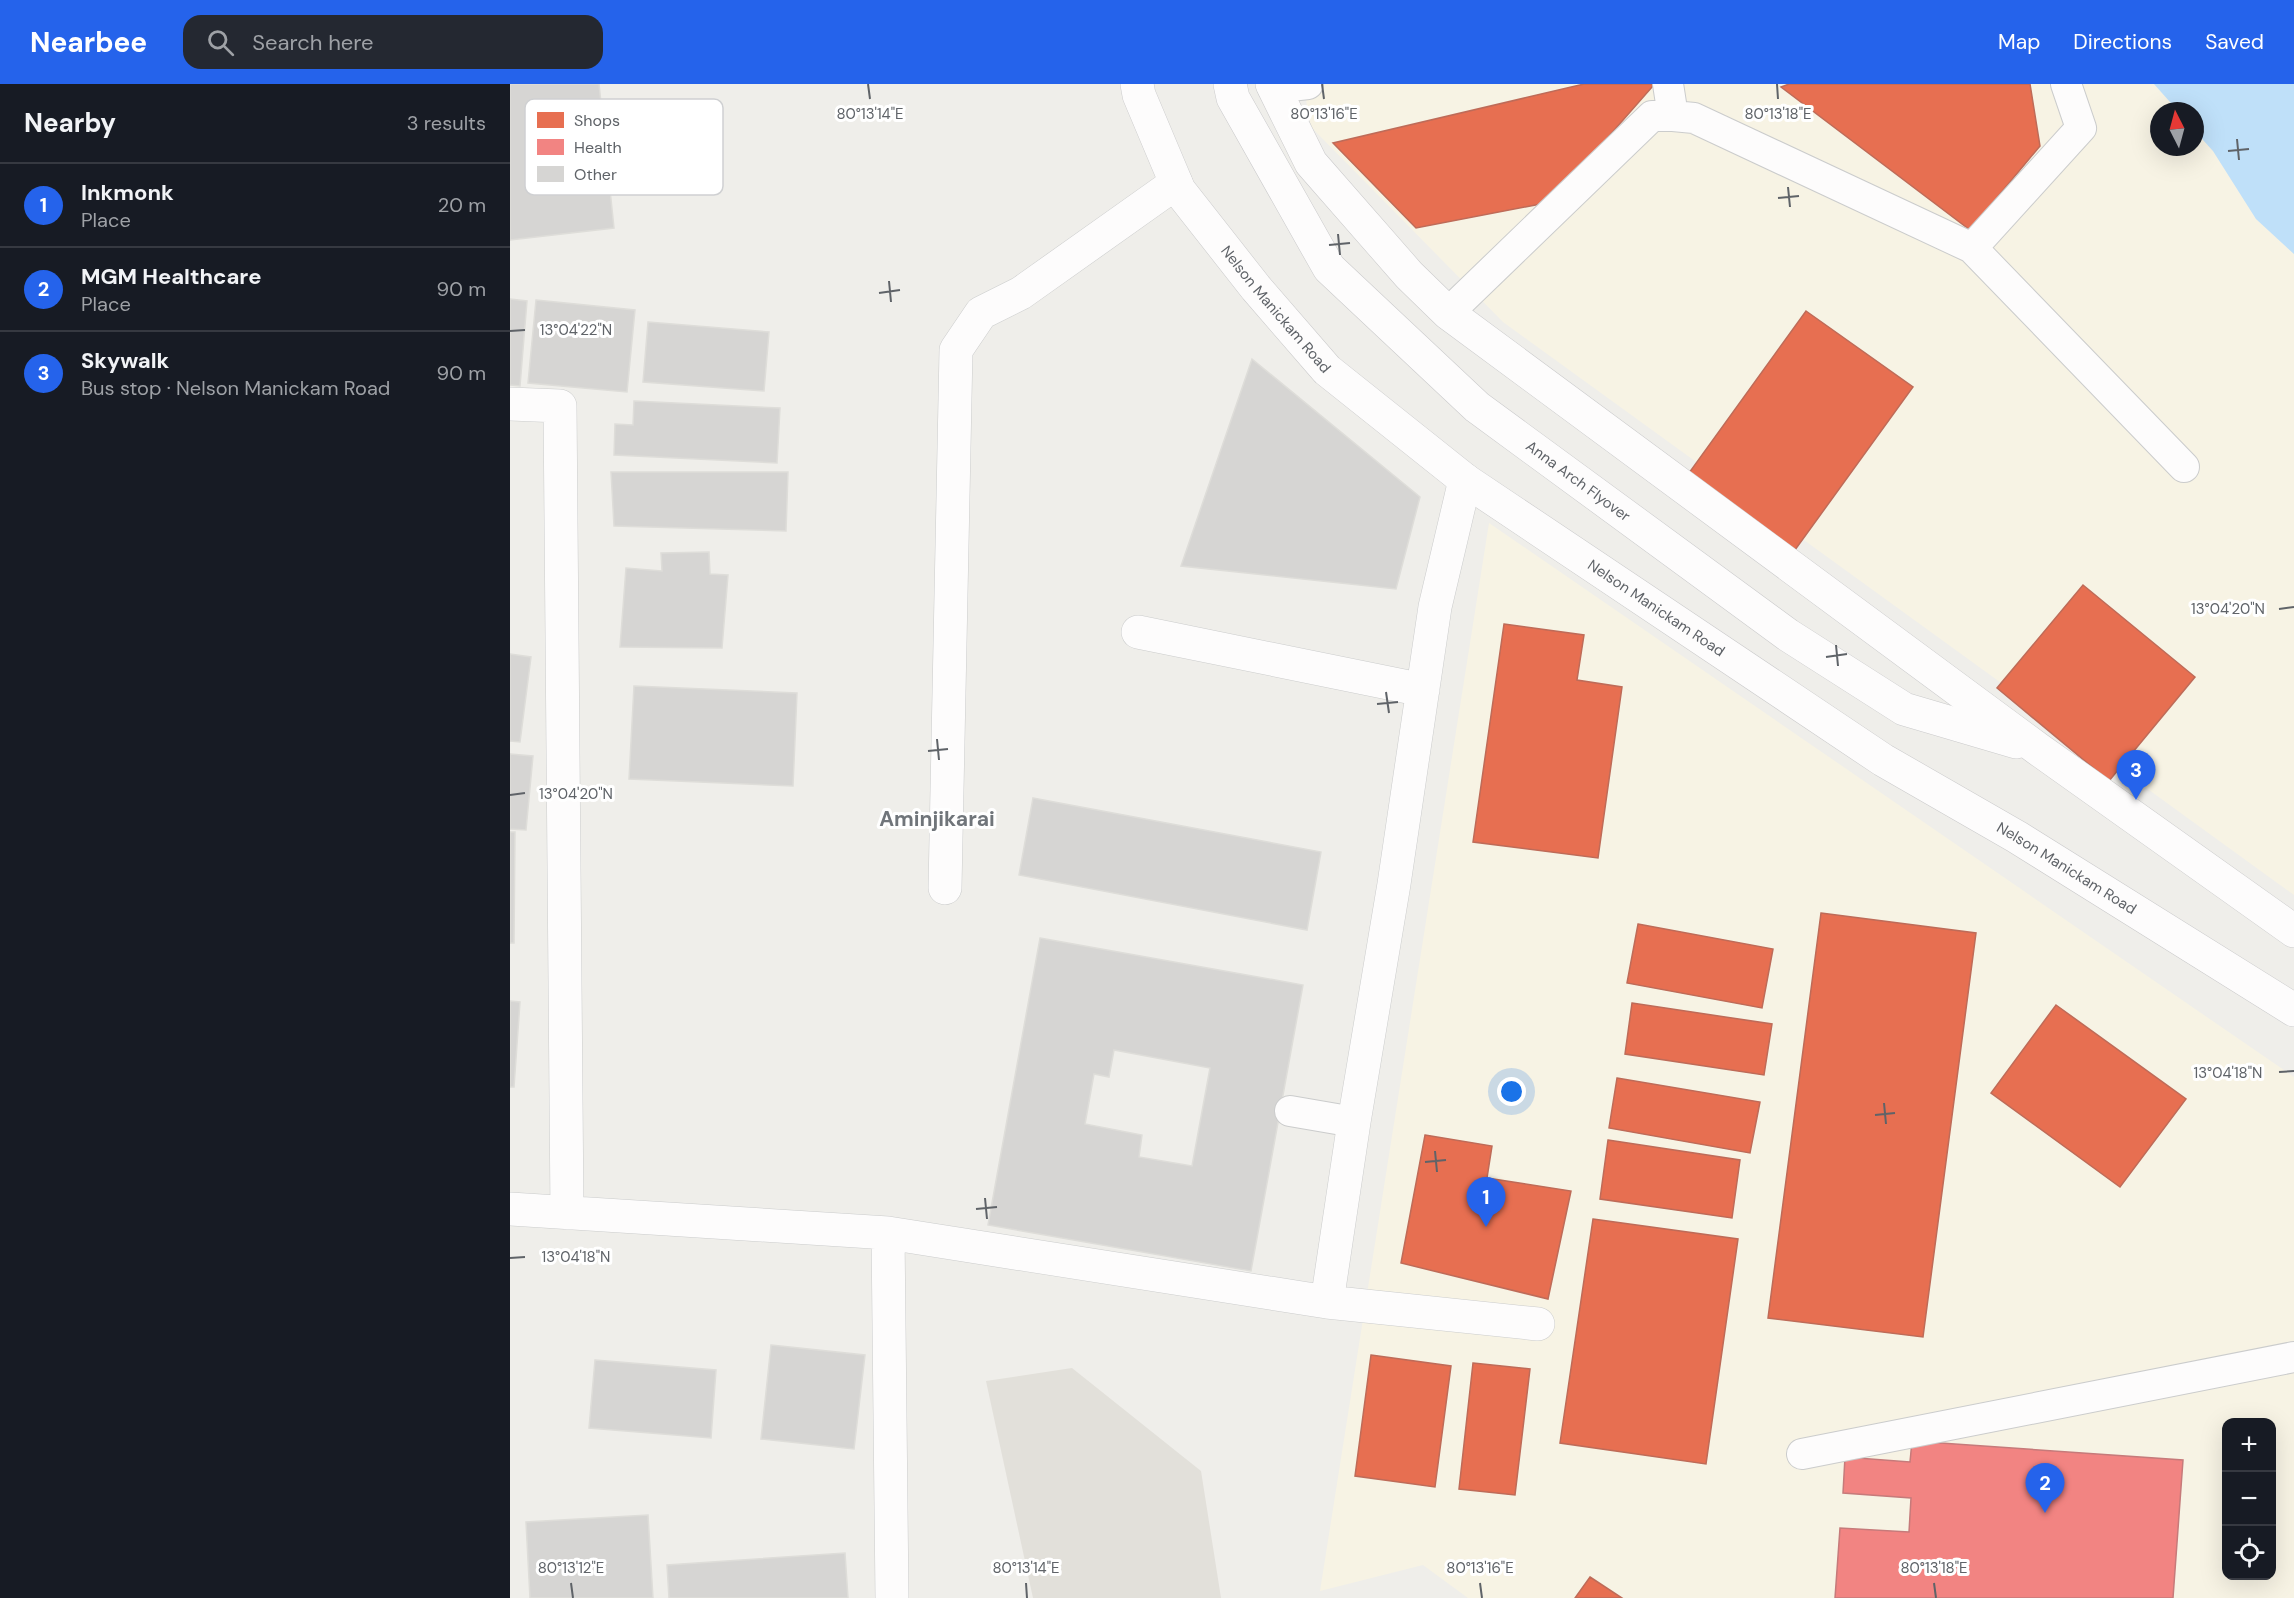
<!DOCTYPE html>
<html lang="en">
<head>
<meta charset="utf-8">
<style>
	:root { --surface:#171b24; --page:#242831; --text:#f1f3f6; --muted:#9ea1a6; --line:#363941; --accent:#2563eb }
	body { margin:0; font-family:"DM Sans",sans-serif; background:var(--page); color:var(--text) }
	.controls { position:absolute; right:18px; bottom:18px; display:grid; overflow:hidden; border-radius:12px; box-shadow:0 6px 24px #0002 }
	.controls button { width:54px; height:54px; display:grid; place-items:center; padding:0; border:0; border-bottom:2px solid var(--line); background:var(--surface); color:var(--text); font:30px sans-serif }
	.compass { position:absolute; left:1640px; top:18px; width:54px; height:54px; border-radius:50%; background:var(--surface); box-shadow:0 6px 24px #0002; rotate:354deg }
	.you { position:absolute; left:1002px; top:1008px; width:21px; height:21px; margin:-15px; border:4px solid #fff; border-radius:50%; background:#1a73e8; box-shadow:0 0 0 9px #1a73e833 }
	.badge { display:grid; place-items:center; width:39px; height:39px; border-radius:50%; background:var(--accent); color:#fff; font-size:20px; font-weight:700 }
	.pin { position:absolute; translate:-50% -50px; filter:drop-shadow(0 2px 3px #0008) }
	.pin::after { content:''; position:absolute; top:32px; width:21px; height:18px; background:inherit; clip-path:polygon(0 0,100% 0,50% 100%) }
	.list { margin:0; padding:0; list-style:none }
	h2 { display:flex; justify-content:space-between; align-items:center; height:78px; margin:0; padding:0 24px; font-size:26px }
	h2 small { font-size:20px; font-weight:400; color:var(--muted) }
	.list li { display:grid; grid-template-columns:39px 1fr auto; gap:18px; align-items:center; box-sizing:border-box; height:84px; padding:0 24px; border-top:2px solid var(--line) }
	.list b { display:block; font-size:22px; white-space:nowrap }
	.list p { margin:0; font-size:20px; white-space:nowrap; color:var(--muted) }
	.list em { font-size:20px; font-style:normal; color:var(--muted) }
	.icon { flex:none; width:33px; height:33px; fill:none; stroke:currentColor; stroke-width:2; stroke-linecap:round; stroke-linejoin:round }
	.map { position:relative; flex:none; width:1784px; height:1514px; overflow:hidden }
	header { display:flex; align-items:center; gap:36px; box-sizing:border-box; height:84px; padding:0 30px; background:var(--accent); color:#fff }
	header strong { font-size:28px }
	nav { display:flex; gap:33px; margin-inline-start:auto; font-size:21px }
	.search { width:420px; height:54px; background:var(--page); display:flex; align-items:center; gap:15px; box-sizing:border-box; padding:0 21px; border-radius:18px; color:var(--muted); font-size:22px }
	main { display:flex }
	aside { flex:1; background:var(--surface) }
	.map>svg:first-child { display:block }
</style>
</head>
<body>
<header>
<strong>Nearbee</strong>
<div class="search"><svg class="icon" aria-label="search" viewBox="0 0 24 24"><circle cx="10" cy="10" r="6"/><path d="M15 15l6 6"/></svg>Search here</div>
<nav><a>Map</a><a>Directions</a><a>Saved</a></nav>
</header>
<main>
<aside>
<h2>Nearby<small>3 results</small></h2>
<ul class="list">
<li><span class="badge">1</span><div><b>Inkmonk</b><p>Place</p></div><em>20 m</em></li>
<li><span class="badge">2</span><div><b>MGM Healthcare</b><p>Place</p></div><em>90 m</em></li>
<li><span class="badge">3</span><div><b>Skywalk</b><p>Bus stop · Nelson Manickam Road</p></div><em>90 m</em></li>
</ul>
</aside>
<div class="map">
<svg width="1784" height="1514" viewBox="0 0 1784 1514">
	<rect width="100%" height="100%" fill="#efeeea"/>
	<!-- commercial -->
	<path fill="#f7f3e4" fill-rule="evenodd" d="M 793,0 L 1644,0 L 1668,27 L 1649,27 L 1649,63 L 1685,63 L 1685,47 L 1703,67 L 1746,135 L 1784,170 L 1784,811 L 993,238 L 801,43 Z
		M 979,439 L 1784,993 L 1784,1514 L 958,1514 L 913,1481 L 810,1507 ZM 1716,1338 L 1762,1338 L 1762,1492 L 1716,1492 Z"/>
	<!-- education -->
	<path fill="#e2e0da" d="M 562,1284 L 691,1387 L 711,1514 L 523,1514 L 476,1297 Z"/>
	<!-- water -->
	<path fill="#bfe0f9" d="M 1644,0 L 1784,0 L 1784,170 L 1746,135 L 1703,67 L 1685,47 L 1685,27 L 1668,27 Z"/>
	<!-- shops -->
	<path fill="#e76f51" stroke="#be6b58" stroke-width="1.5" d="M 1074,0 L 1142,0 L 1143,2 L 1041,118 L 906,144 L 823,59 Z
		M 1279,0 L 1520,0 L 1530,62 L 1460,146 L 1271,3 Z
		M 1296,227 L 1403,303 L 1277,477 L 1171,400 Z
		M 1573,501 L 1685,593 L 1599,697 L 1487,604 Z
		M 994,540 L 1074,551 L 1067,596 L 1112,603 L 1088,774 L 963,758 Z
		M 1311,829 L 1466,849 L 1413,1253 L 1258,1234 Z
		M 1128,840 L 1263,865 L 1252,924 L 1117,899 Z
		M 1122,919 L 1262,940 L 1254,991 L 1115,970 Z
		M 1546,921 L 1676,1015 L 1610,1103 L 1481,1009 Z
		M 1107,994 L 1250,1018 L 1240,1069 L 1099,1044 Z
		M 915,1051 L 982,1062 L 977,1094 L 1061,1107 L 1038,1215 L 891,1179 Z
		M 1098,1056 L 1230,1076 L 1222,1134 L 1090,1115 Z
		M 1083,1135 L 1228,1155 L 1196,1380 L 1050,1359 Z
		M 861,1271 L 941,1282 L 925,1403 L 845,1392 Z
		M 963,1279 L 1020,1285 L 1005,1411 L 949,1405 Z
		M 1080,1493 L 1112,1514 L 1065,1514 Z"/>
	<!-- health -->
	<path fill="#f28482" stroke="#c67a7a" stroke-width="1.5" d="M 1402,1357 L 1673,1376 L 1663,1514 L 1325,1514 L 1330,1444 L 1399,1448 L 1401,1414 L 1333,1409 L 1335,1373 L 1400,1378 Z"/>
	<!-- building -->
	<path fill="#d6d5d3" stroke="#deddd9" stroke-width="1.5" fill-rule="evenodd" d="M 0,0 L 89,0 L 104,144 L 0,156 Z
		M 0,215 L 17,217 L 10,302 L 0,301 Z
		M 26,216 L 125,226 L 117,308 L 18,299 Z
		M 138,238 L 259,248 L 254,307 L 133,298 Z
		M 742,275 L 910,413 L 886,505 L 671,482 Z
		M 124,317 L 270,324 L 267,379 L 104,371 L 105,340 L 123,341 Z
		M 101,388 L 278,388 L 276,447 L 104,442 Z
		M 199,468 L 200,490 L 218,491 L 212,564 L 110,563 L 116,484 L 152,487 L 151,469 Z
		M 0,570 L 21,573 L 10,658 L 0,657 Z
		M 124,602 L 287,609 L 283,702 L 119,695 Z
		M 0,670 L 23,672 L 16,746 L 0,745 Z
		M 523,714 L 811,768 L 797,846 L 509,791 Z
		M 0,748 L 5,748 L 4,859 L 0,859 Z
		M 530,854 L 793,901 L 741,1187 L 478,1141 ZM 604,966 L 700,984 L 682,1082 L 629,1073 L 632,1051 L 575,1040 L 584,990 L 599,993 Z
		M 0,917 L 10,918 L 4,1003 L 0,1003 Z
		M 261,1261 L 355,1271 L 344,1365 L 251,1355 Z
		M 85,1276 L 206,1286 L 201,1354 L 79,1344 Z
		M 138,1431 L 143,1514 L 20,1514 L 16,1438 Z
		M 335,1469 L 338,1514 L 159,1514 L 157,1481 Z"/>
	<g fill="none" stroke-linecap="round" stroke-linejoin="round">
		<defs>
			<path id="service" d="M 1158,0 L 1163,32
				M 763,4 L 798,0
				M 1462,164 L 1571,44 L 1556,0
				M 938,229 L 1142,32 L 1163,32 L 1184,34 L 1462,164 L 1674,383
				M 780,1027 L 844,1038
				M 1292,1370 L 1784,1273"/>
			<path id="minor" d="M 0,320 L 50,322 L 57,1129
				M 628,548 L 913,606
				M 435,804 L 446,266 L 471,229 L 511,209 L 666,99
				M 0,1125 L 378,1149 L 817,1218 L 1028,1240
				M 378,1149 L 382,1514
				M 817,1218 L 844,1038 L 884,800 L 925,523 L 955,396"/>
			<g id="secondary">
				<path id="s1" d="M 627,0 L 629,11 L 669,106 L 746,204 L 817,286 L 955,396 L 1373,676 L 1507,753 L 1784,926"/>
				<path id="s2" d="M 720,0 L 723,14 L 819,184 L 967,323 L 1278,551 L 1394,625 L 1506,658"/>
				<path d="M 762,0 L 801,79 L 899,191 L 938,229 L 1528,665 L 1784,847"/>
			</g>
		</defs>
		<!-- service casing -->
		<use href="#service" stroke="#cbcccc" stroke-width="32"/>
		<!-- minor casing -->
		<use href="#minor" stroke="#cbcccc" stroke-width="34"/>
		<!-- secondary casing -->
		<use href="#secondary" stroke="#cacacb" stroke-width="34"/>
		<!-- service -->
		<use href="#service" stroke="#fdfcfc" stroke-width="30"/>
		<!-- minor -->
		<use href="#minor" stroke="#fdfcfc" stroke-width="33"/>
		<!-- secondary -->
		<use href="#secondary" stroke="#fdfcfc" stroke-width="33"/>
	</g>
	<!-- ticks -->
	<path fill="none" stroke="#5f6368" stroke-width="2" d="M 358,0 L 360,15M 812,0 L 814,15M 1267,0 L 1268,15M 1727,55 L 1729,76M 1718,67 L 1739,65M 1278,103 L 1280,123M 1268,114 L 1289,112M 828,150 L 830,171M 819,161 L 840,159M 379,197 L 381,218M 369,209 L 390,206M 0,247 L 15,246M 1769,525 L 1784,523M 1326,561 L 1328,582M 1316,573 L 1337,570M 876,608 L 879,629M 867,620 L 888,618M 427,655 L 429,676M 418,667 L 438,665M 0,711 L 15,709M 1769,988 L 1784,987M 1374,1019 L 1376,1040M 1365,1031 L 1385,1029M 925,1067 L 927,1088M 915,1078 L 936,1076M 475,1114 L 477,1135M 466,1125 L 487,1123M 0,1174 L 15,1173M 61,1499 L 63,1514M 516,1499 L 517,1514M 970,1499 L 972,1514M 1424,1499 L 1426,1514"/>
	<g text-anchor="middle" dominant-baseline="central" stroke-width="6" stroke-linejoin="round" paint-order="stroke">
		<!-- street labels -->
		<g font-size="15" fill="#5f6368" stroke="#fff">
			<text stroke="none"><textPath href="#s1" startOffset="268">Nelson Manickam Road</textPath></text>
			<text stroke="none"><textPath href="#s2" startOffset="538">Anna Arch Flyover</textPath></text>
			<text stroke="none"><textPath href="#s1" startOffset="754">Nelson Manickam Road</textPath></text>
			<text stroke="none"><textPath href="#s1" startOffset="1240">Nelson Manickam Road</textPath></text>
		</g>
		<!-- district labels -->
		<g font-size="21" font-weight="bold" fill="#70757a" stroke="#fff">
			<text x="427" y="735">Aminjikarai</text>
		</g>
	</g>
	<!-- legend -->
	<rect x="15" y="15" width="198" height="96" rx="9" fill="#fff" stroke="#cfd0d2" stroke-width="1.5"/>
	<rect x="27" y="28" width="27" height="16" fill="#e76f51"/>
	<rect x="27" y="55" width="27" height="16" fill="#f28482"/>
	<rect x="27" y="82" width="27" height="16" fill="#d6d5d3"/>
	<g font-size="16" fill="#5f6368">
		<text x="64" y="42">Shops</text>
		<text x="64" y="69">Health</text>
		<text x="64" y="96">Other</text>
	</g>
	<g font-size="15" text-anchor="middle" fill="#5f6368" stroke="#fff" stroke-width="6" stroke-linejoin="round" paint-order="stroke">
		<text x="360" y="35">80°13'14"E</text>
		<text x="814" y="35">80°13'16"E</text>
		<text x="1268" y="35">80°13'18"E</text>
		<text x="66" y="251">13°04'22"N</text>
		<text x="1718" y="530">13°04'20"N</text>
		<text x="66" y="715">13°04'20"N</text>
		<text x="1718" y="994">13°04'18"N</text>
		<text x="66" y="1178">13°04'18"N</text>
		<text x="61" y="1489">80°13'12"E</text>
		<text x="516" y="1489">80°13'14"E</text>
		<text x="970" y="1489">80°13'16"E</text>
		<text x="1424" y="1489">80°13'18"E</text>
	</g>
</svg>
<div class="controls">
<button>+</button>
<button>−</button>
<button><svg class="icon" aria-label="locate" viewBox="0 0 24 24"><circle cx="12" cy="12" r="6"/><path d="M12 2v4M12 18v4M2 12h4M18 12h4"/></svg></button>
</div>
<svg class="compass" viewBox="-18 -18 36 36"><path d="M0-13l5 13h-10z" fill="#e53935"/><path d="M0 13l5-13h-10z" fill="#9ea1a6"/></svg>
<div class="you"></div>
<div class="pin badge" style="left:976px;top:1143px">1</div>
<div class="pin badge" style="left:1535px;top:1429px">2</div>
<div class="pin badge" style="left:1626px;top:716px">3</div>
</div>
</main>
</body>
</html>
